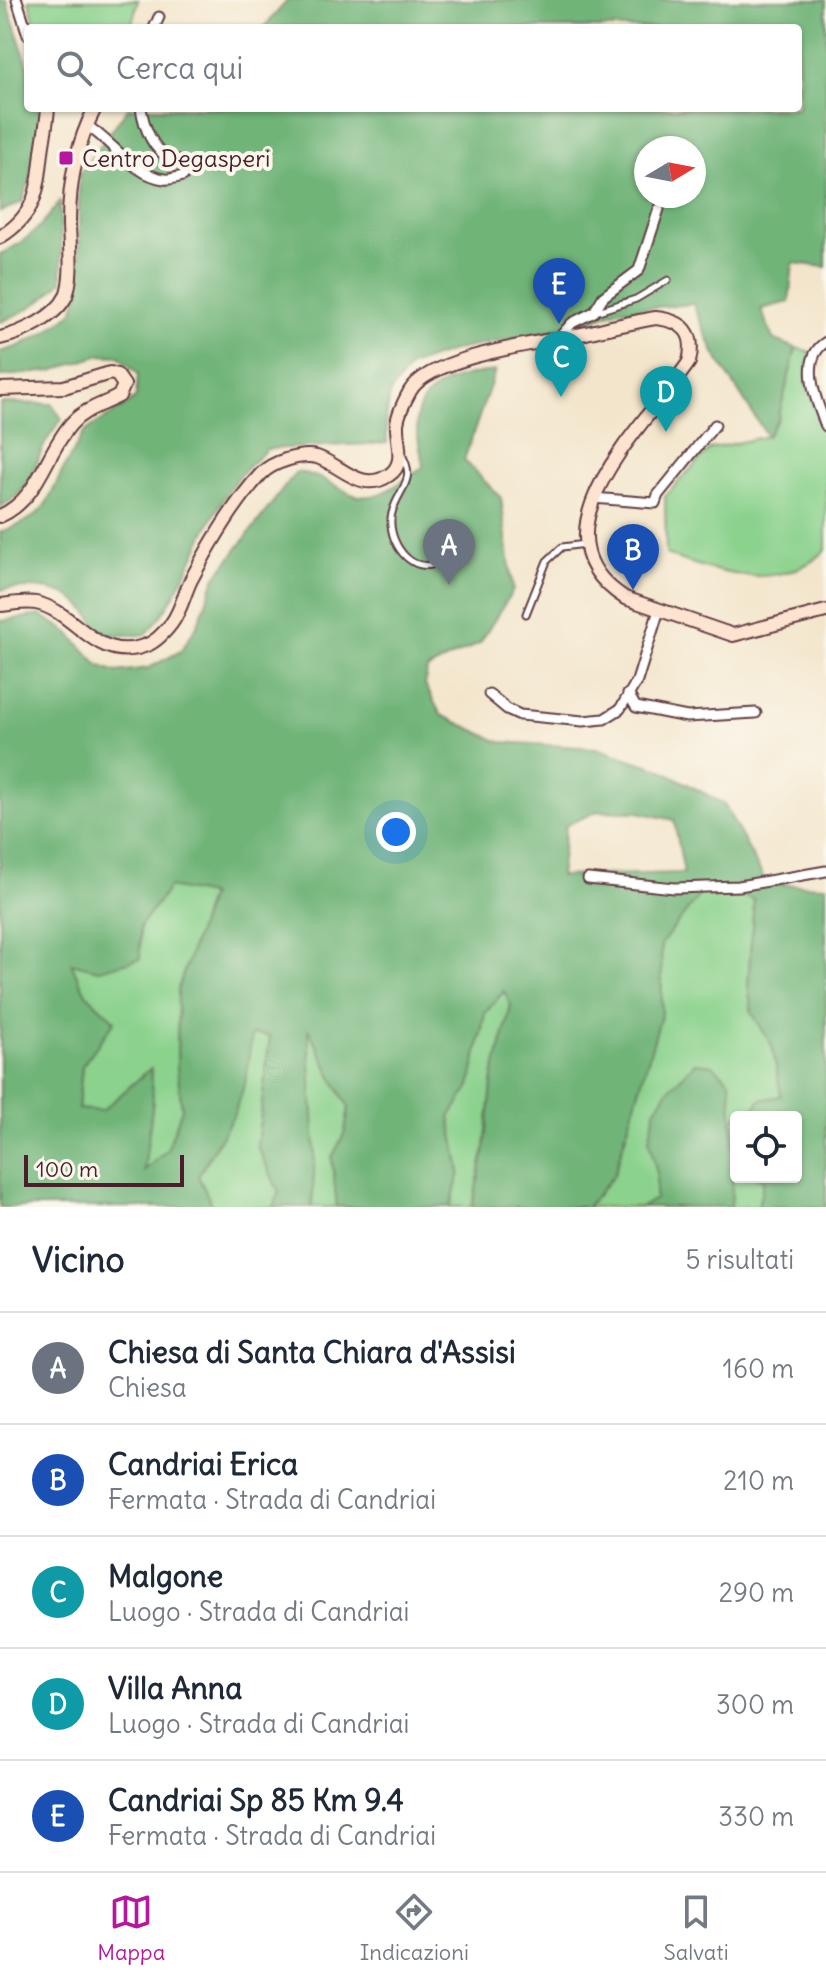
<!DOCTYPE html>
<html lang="it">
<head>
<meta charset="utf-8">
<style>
	:root { --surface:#fff; --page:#f6f6f7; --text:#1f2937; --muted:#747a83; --line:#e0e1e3; --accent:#b5179e }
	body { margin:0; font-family:Delius,sans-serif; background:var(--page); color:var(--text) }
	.controls { position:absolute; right:24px; bottom:24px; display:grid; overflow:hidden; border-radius:8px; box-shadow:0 2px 6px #0004 }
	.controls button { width:72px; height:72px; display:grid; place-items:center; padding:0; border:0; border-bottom:2px solid var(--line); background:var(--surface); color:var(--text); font:40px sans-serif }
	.compass { position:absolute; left:634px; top:136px; width:72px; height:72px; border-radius:50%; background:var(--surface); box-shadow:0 2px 6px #0004; rotate:80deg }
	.scale { position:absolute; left:24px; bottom:20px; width:160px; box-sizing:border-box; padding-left:8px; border:4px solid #4a1f2b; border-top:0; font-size:22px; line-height:28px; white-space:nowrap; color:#4a1f2b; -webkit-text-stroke:6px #fbf7ec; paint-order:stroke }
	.you { position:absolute; left:396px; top:832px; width:28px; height:28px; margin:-20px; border:6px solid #fff; border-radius:50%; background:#1a73e8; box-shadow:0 0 0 12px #1a73e833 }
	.badge { display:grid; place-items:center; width:52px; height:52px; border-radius:50%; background:var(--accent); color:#fff; font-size:26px; font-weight:700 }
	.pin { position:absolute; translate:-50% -66px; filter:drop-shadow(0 2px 4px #0008) }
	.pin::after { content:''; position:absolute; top:42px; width:28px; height:24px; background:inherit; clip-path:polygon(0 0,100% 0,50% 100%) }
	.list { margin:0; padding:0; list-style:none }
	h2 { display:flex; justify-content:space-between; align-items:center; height:104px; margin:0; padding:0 32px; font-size:34px }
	h2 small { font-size:26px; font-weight:400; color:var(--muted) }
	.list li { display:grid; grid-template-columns:52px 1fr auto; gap:24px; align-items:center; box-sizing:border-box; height:112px; padding:0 32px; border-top:2px solid var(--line) }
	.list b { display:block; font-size:30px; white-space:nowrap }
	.list p { margin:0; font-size:26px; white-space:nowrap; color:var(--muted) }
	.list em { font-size:26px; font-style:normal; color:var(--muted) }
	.icon { flex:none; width:44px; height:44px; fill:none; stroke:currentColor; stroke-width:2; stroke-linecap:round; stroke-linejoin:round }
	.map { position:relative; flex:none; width:826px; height:1207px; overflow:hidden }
	.search { position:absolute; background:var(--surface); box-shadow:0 2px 6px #0004; left:24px; right:24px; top:24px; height:88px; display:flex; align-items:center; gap:20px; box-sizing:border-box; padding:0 28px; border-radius:8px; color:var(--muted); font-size:30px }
	.sheet { height:664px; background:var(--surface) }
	nav { display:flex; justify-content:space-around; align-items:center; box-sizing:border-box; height:112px; border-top:2px solid var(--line); background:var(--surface); font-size:22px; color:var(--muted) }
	nav a { display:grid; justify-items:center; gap:4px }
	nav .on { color:var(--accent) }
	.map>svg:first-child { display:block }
</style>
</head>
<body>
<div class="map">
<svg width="826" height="1207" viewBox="0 0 826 1207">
	<rect width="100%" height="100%" fill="#fbf7ec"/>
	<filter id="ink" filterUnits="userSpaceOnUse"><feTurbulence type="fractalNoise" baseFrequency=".0125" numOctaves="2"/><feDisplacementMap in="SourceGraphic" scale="16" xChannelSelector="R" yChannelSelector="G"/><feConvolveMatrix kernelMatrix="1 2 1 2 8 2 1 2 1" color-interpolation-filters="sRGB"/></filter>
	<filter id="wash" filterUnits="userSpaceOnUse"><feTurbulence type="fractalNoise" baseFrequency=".006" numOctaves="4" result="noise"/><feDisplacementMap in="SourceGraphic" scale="32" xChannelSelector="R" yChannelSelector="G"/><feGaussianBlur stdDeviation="1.8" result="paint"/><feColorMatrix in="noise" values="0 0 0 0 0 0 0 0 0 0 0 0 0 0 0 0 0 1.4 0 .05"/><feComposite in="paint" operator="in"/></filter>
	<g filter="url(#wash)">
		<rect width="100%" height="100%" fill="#f3e5cb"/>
		<!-- green -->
		<path fill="#8bd28d" stroke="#6a785c" stroke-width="2" d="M 29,0 L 138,0 L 131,28 L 36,28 Z
			M 796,348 L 811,352 L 806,382 L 826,436 L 826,550 C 781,593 717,574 666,554 L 665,496 L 710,449 L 767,436 L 778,419 Z
			M 169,887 L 210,895 L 178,989 L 177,1067 L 182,1109 L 167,1151 L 143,1172 L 153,1100 L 151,1068 L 102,1111 L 78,1110 L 82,1066 L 114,1021 L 86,994 L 70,962 L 99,970 L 140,926 Z
			M 704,887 L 754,899 L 748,985 L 752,1013 L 772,1045 L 782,1096 L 760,1100 L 750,1117 L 736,1117 L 736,1177 L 757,1177 L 764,1180 L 758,1207 L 731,1207 L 734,1154 L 730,1081 L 695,1063 L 682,1078 L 649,1140 L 657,1173 L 655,1199 L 641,1207 L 587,1207 L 614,1175 L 662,1012 L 661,944 Z
			M 504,991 L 511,1005 L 493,1077 L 485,1148 L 472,1207 L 450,1207 L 460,1172 L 450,1117 L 470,1086 L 485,1013 Z
			M 307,1027 C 322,1053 332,1081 349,1107 L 345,1132 L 332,1158 L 337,1207 L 312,1207 L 315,1150 Z
			M 251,1034 L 270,1036 L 257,1146 L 279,1192 L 274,1207 L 213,1207 L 198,1176 L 233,1116 L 245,1083 Z"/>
		<!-- forest -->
		<path fill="#70b478" stroke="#5d6a52" stroke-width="2" fill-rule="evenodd" d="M 0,0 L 6,0 L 28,66 L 28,108 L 39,108 L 41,116 L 31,177 L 22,202 L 0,212 Z
			M 288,0 L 826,0 L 826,267 L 793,263 L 789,302 L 761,309 L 773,339 L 796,348 L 778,419 L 767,436 L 715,355 L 693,304 L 619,310 L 573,327 L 455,350 L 410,366 L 390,393 L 386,419 L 387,443 L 267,449 C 257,459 244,469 236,480 C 199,528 187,592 145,635 L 103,635 C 96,625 89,612 80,604 C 59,585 26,587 0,590 L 0,532 C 56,514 45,497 72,454 C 76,447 80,438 85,432 C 98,420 121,412 136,397 L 138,374 L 119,356 L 100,355 L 52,371 L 4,376 L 0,376 L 0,352 L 17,347 L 47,332 L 73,312 L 79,292 L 79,175 L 128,108 L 798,108 L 798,28 L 263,28 ZM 646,148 L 694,148 L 694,196 L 646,196 Z
			M 60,201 L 62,281 C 44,301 25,312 0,322 L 0,254 C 27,242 44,224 60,201 Z
			M 495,371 L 464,460 L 501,498 L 513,590 L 480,643 L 427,669 L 425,685 L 441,715 L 500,742 L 596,748 L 660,769 L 724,804 L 767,884 L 826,886 L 826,1207 L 758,1207 L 764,1180 L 757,1177 L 796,1177 L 796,1117 L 750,1117 L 760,1100 L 781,1096 L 772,1045 L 752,1013 L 748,985 L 754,899 L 705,888 L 661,944 L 662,1012 L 614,1175 L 587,1207 L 472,1207 L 485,1148 L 493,1077 L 511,1006 L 504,991 L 485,1013 L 470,1086 L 450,1117 L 460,1172 L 450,1207 L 337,1207 L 332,1158 L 345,1132 L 349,1107 C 332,1082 323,1054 308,1029 L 315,1150 L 312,1207 L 274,1207 L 279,1192 L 257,1146 L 270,1036 L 252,1034 L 245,1083 L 233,1116 L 198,1176 L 213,1207 L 0,1207 L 0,621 L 40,615 L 68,632 L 98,665 L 116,672 L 149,668 L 181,651 L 198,624 L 215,578 L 296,472 C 317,474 330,483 349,493 C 374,506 403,481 423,467 C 422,452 414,428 417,416 C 424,382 466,374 495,371 ZM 598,811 L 638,812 L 674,820 L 684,873 L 560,876 L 566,825 ZM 169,887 L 210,895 L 178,989 L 177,1067 L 182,1109 L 167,1150 L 144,1171 L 153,1100 L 151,1068 L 102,1111 L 78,1109 L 82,1066 L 115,1021 L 86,994 L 71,963 L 99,970 L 140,959 L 140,926 Z
			M 0,403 L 52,404 L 62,419 C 56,428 48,436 44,446 C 30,476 31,490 0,507 Z
			M 695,1063 L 713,1065 L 730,1081 L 734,1154 L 731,1207 L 641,1207 L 655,1199 L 657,1173 L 649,1140 L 655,1111 L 668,1090 Z"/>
	</g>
	<g filter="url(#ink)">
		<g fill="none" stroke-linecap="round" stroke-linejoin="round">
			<defs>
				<path id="service" d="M 595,312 L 636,299 L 668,280
					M 402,455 C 417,481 398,489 392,513 C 386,535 405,570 431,565
					M 526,614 L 547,561 L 562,547 L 586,544"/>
				<path id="minor" d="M 17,0 L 28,35
					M 154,28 L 159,17
					M 86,125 C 111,140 133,175 164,179 C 170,180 178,177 183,176 L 189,167 C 182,161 179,161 171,158 C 152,151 144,126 141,108
					M 558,339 L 572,323 L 594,312 L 603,297 L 639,270 L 659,209
					M 826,342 C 798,359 817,403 826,426
					M 593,498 L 655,503 L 658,495 L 715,425
					M 489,694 L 507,709 L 520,715 L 583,721 L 604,719 L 620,709 L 637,681 L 659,610
					M 628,694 L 636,707 L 687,717 L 756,713
					M 588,879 L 674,888 L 739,886 L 826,871"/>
				<path id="secondary" d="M 0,237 C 36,215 38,190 42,152 C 44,137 47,123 48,108
					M 0,338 C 22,333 56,317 66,296 C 74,274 69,244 69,222 C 69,183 77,143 95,108
					M 0,389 L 64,387 L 110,373 L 117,375 L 124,385 L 119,396 C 102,405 84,409 71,424 C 45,454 39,499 0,516
					M 0,605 C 11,604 26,601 36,603 C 77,612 95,663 144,646 C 155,643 164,633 171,624 C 181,611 184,594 191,580 C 210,544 233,504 261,474 C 272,462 301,453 317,457 C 341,465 362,494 389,475 C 407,463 396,442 397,424 C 398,413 405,400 410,391 C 429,358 531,344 568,337 C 597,331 626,323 656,318 C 684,321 696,333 689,362 C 648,423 523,533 625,598 L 733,635 L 826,611"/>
			</defs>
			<!-- service casing -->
			<use href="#service" stroke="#633d43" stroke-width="9"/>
			<!-- minor casing -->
			<use href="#minor" stroke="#633d43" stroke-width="13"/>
			<!-- secondary casing -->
			<use href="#secondary" stroke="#633d43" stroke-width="16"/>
			<!-- service -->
			<use href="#service" stroke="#fff" stroke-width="5"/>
			<!-- minor -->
			<use href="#minor" stroke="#fff" stroke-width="9"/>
			<!-- secondary -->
			<use href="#secondary" stroke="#fde4d1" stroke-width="12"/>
		</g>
	</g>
	<!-- markers -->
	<rect fill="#b5179e" stroke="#fbf7ec" stroke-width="3" x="58" y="150" width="16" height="16" rx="4"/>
	<g text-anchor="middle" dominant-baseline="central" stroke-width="8" stroke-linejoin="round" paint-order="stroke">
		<!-- poi labels -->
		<g font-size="24" fill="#4a1f2b" stroke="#fbf7ec" text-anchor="start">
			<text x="82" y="158">Centro Degasperi</text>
		</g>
	</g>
</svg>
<div class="controls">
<button><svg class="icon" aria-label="locate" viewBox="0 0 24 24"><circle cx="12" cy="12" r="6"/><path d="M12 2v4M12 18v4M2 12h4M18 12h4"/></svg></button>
</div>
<svg class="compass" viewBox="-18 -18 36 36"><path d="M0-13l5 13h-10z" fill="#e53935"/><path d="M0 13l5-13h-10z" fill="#747a83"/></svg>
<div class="scale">100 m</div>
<div class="you"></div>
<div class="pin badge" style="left:449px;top:585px;background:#6b7280">A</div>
<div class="pin badge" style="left:633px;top:590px;background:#1a4fb4">B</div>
<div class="pin badge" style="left:561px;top:397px;background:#0f9aa8">C</div>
<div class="pin badge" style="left:666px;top:432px;background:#0f9aa8">D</div>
<div class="pin badge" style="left:559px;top:324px;background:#1a4fb4">E</div>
<div class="search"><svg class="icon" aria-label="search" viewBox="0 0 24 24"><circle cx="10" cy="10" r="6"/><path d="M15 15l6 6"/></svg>Cerca qui</div>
</div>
<section class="sheet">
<h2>Vicino<small>5 risultati</small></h2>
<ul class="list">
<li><span class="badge" style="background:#6b7280">A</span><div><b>Chiesa di Santa Chiara d'Assisi</b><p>Chiesa</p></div><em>160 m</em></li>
<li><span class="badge" style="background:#1a4fb4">B</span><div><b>Candriai Erica</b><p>Fermata · Strada di Candriai</p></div><em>210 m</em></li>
<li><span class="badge" style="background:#0f9aa8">C</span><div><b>Malgone</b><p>Luogo · Strada di Candriai</p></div><em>290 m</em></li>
<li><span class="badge" style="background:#0f9aa8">D</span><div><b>Villa Anna</b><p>Luogo · Strada di Candriai</p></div><em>300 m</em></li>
<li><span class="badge" style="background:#1a4fb4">E</span><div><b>Candriai Sp 85 Km 9.4</b><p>Fermata · Strada di Candriai</p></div><em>330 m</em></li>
</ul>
</section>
<nav>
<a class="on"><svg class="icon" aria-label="map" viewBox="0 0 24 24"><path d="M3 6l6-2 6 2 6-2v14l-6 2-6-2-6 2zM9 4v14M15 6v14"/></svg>Mappa</a>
<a><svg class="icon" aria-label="directions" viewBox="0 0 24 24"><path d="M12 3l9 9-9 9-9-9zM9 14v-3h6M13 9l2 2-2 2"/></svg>Indicazioni</a>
<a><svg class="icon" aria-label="saved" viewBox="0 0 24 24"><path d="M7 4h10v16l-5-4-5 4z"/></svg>Salvati</a>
</nav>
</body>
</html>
